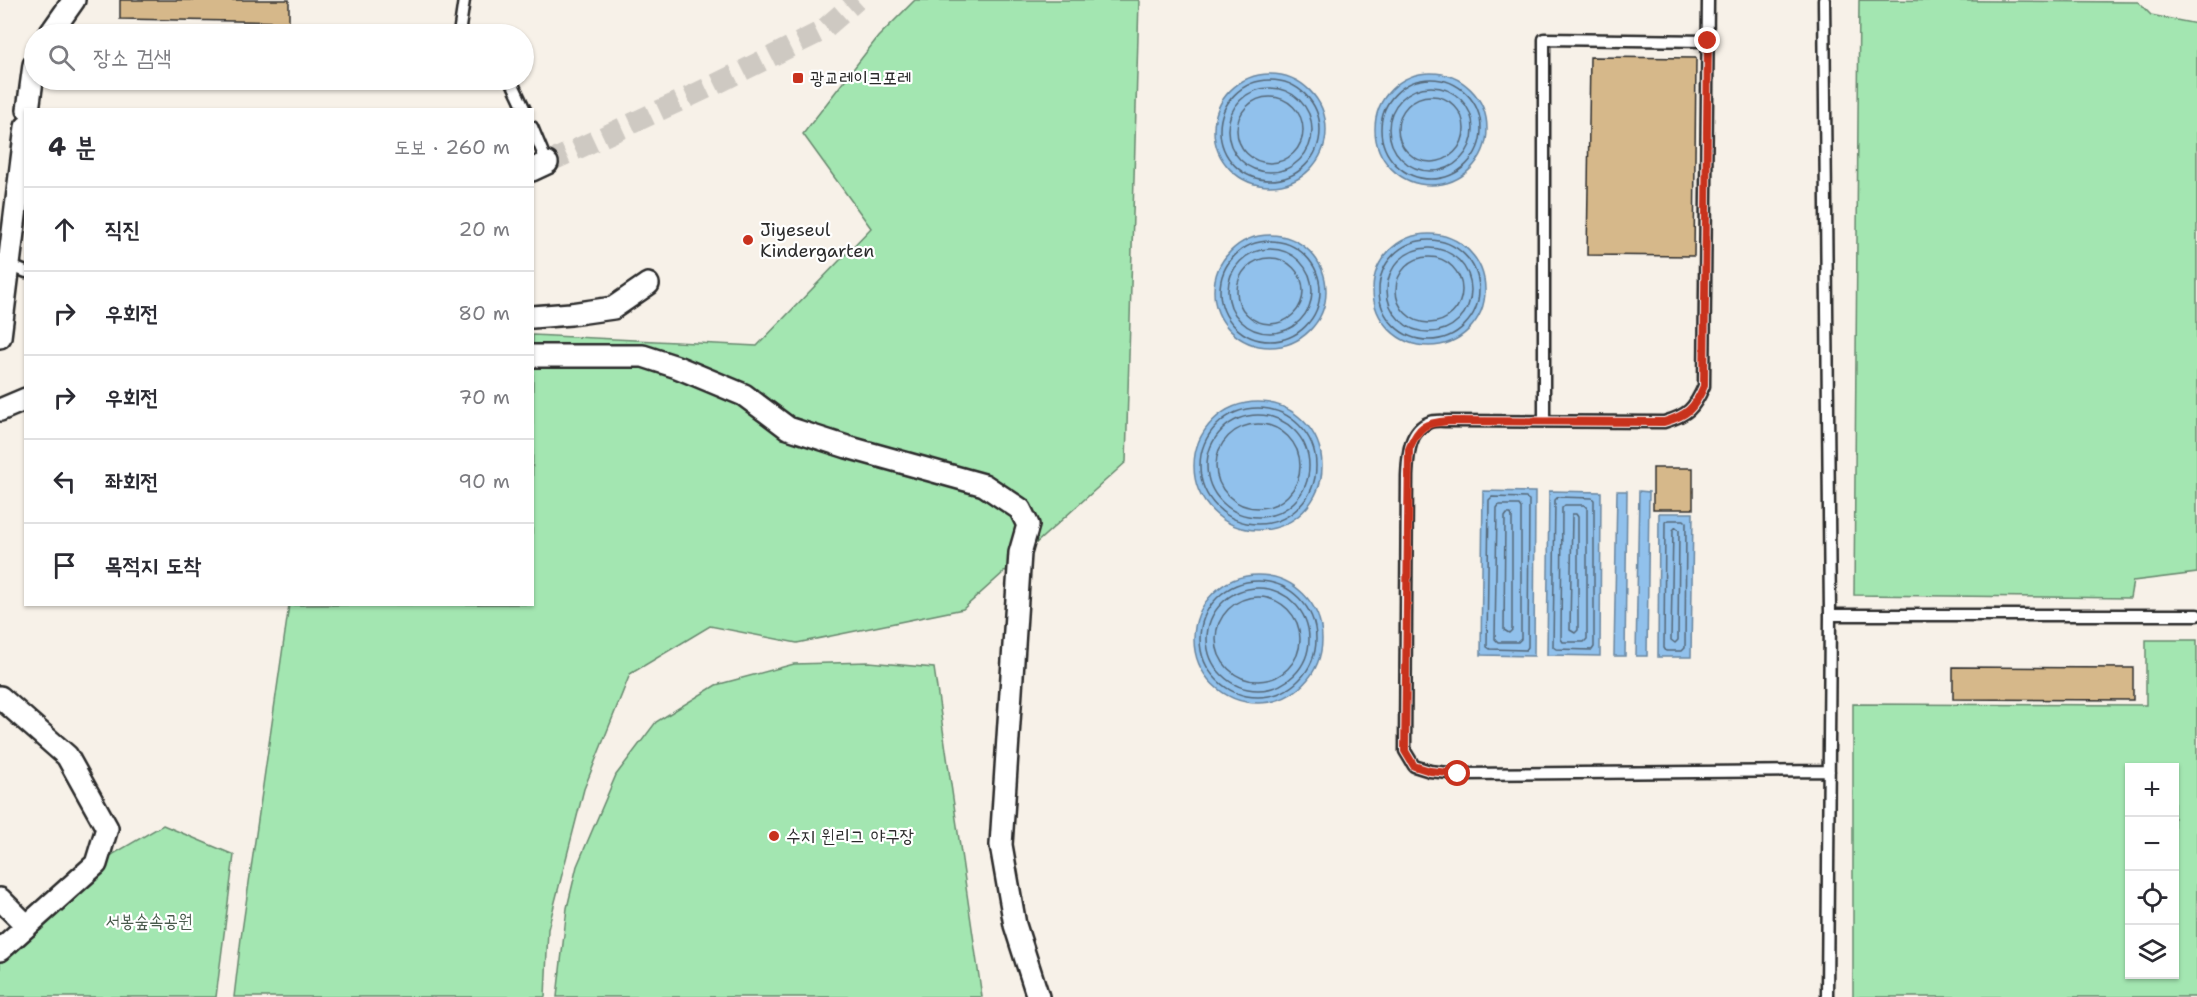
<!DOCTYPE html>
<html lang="ko">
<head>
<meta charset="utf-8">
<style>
	:root { --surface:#fff; --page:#f7f7f7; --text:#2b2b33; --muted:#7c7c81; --line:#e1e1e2 }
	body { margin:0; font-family:"Shantell Sans","Poor Story",sans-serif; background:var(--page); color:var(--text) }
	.controls { position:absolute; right:18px; bottom:18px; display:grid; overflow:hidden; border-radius:0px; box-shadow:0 2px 4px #0004 }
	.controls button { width:54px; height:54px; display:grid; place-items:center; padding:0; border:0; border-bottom:2px solid var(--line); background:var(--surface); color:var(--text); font:30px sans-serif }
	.stop { position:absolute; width:18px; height:18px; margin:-14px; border:4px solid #c8321e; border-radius:50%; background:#fff }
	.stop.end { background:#c8321e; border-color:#fff; box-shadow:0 2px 6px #0008 }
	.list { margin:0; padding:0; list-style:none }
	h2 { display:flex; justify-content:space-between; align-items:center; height:78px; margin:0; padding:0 24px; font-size:26px }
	h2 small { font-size:20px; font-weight:400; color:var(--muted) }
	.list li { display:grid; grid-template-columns:39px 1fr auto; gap:18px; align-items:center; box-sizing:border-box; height:84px; padding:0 24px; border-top:2px solid var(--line) }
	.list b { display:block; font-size:22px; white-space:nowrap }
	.list em { font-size:20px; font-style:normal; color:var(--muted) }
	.icon { flex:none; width:33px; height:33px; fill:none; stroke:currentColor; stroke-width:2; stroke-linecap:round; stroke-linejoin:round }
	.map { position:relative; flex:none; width:2197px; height:997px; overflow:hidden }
	.search { position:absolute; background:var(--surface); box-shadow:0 2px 4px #0004; left:24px; top:24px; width:510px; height:66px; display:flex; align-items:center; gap:15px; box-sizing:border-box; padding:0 21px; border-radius:33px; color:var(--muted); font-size:22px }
	.panel { position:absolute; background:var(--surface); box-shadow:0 2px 4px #0004; left:24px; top:108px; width:510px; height:498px; border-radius:0px }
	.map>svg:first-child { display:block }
</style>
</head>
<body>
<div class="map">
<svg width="2197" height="997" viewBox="0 0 2197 997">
	<rect width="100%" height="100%" fill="#f7f1e8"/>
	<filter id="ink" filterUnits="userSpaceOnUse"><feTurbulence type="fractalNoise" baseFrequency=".0167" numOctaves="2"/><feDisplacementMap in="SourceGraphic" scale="12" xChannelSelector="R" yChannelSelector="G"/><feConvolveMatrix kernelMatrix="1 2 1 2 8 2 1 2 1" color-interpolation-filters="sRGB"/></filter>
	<g filter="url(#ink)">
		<!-- green -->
		<path fill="#a3e6b1" stroke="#67886e" stroke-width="1.5" fill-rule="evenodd" d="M 915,0 L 1139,0 L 1126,462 L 963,609 L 797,643 L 710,626 L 630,674 L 584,789 L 548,929 L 545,997 L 234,997 L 241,938 L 289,605 L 532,604 L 533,335 L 757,346 L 871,228 L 803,134 L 878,37 Z
			M 1859,0 L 2138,2 L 2151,15 L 2197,24 L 2197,573 L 2133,581 L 2130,598 L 1854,595 Z
			M 2146,640 L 2197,640 L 2197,997 L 1853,997 L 1853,704 L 2146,705 ZM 2130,768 L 2174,768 L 2174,974 L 2130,974 Z
			M 869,662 L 934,668 L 982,997 L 557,997 L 567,908 L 577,866 L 616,775 L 656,722 L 716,685 L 794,664 Z
			M 163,825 L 234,855 L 216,997 L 0,997 L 0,950 L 96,864 Z"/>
		<!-- water -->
		<path fill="#91c1ec" stroke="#68859f" stroke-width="1.5" d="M1375 129a56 56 0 1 1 112 0a56 56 0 1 1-112 0Z
			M1214 130a56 56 0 1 1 112 0a56 56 0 1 1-112 0Z
			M1373 290a56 56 0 1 1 112 0a56 56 0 1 1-112 0Z
			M1214 291a56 56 0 1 1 112 0a56 56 0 1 1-112 0Z
			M1194 466a64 64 0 1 1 128 0a64 64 0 1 1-128 0Z
			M 1483,491 L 1535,492 L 1534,656 L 1481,655 Z
			M 1549,491 L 1601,492 L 1600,656 L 1547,655 Z
			M 1617,491 L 1627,491 L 1625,656 L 1614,656 Z
			M 1639,491 L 1649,492 L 1647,656 L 1636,656 Z
			M 1659,513 L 1693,513 L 1691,657 L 1658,657 Z
			M1194 639a64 64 0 1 1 128 0a64 64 0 1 1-128 0Z"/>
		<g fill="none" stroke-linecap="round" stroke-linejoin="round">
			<!-- shore -->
			<path stroke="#546778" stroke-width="1.5" d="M1381 129a50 50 0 1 1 100 0a50 50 0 1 1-100 0Z
				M1220 130a50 50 0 1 1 100 0a50 50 0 1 1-100 0Z
				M1389 129a42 42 0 1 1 84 0a42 42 0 1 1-84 0Z
				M1228 130a42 42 0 1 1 84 0a42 42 0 1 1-84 0Z
				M1398 129a33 33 0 1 1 66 0a33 33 0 1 1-66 0Z
				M1237 130a33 33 0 1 1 66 0a33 33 0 1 1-66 0Z
				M1379 290a50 50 0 1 1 100 0a50 50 0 1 1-100 0Z
				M1220 291a50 50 0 1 1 100 0a50 50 0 1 1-100 0Z
				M1387 290a42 42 0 1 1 84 0a42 42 0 1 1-84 0Z
				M1228 291a42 42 0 1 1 84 0a42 42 0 1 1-84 0Z
				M1396 290a33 33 0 1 1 66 0a33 33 0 1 1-66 0Z
				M1237 291a33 33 0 1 1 66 0a33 33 0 1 1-66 0Z
				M1200 466a58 58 0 1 1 116 0a58 58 0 1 1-116 0Z
				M1207 466a51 51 0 1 1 102 0a51 51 0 1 1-102 0Z
				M1216 466a42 42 0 1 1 84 0a42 42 0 1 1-84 0Z
				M 1492,497 L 1526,498 L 1529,500 L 1528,647 L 1526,650 L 1490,649 L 1487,647 L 1489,500 Z
				M 1558,497 L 1592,498 L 1594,500 L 1594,647 L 1592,650 L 1556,649 L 1553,647 L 1555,500 Z
				M 1499,505 L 1519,505 L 1521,508 L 1521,639 L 1518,642 L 1498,642 L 1495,639 L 1497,508 Z
				M 1565,505 L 1584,505 L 1587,508 L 1587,639 L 1584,642 L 1563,642 L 1561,639 L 1562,508 Z
				M 1507,514 L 1511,514 L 1512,517 L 1512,630 L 1509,633 L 1504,630 L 1505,517 Z
				M 1572,514 L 1576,514 L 1578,517 L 1578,630 L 1575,633 L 1570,630 Z
				M 1668,520 L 1684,520 L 1686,522 L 1685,648 L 1682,651 L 1666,651 L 1664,648 L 1665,522 Z
				M 1676,527 L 1679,530 L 1678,640 L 1675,643 L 1671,640 L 1673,530 Z
				M1200 639a58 58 0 1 1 116 0a58 58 0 1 1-116 0Z
				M1207 639a51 51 0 1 1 102 0a51 51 0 1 1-102 0Z
				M1216 639a42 42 0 1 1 84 0a42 42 0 1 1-84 0Z"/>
		</g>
		<!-- building -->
		<path fill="#d6b88a" stroke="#2b2b2b" stroke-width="1.5" d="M 120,0 L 289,0 L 289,22 L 120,19 Z
			M 1590,57 L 1696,58 L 1694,256 L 1587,255 Z
			M 1653,468 L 1693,468 L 1693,509 L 1653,509 Z
			M 1953,667 L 2133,668 L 2133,700 L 1953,699 Z"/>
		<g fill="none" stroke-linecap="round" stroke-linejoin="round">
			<!-- minor-tunnel -->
			<path stroke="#cec9c2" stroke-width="21" stroke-dasharray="21 10" stroke-linecap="butt" d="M 547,163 L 714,85 L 822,31 L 857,0"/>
			<defs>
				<path id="service" d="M 1708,0 L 1704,386 C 1694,409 1688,415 1664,422 L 1449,421 C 1443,421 1435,420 1430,422 C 1408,430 1408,457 1407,476 L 1405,751 L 1414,766 L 1430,771 L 1458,774 L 1829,771
					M 1824,0 L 1830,615 L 1827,997
					M 459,34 L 464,0
					M 511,80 L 525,110
					M 532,127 L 547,163
					M 9,265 L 26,272
					M 1544,421 L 1544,39 L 1708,41
					M 1830,615 L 2197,615"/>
				<path id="minor" d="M 50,34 L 74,0
					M 28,110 L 34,65
					M 532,170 L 547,163
					M 532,317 L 571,314 L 613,308 L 648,284
					M 0,337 L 26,127
					M 532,356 L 643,356 L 677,367 L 744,395 L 788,428 L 847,447 L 984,485 L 1020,509 L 1028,525 L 1020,553 L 1001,845 L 1015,925 L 1038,997
					M 0,410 L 26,399
					M 0,697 L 67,756 L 107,828 L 96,864 L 0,950
					M 0,899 L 27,926"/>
			</defs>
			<!-- service casing -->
			<use href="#service" stroke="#2b2b2b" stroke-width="15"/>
			<!-- minor casing -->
			<use href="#minor" stroke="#2b2b2b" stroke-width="26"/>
			<!-- service -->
			<use href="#service" stroke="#fff" stroke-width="10"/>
			<!-- minor -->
			<use href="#minor" stroke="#fff" stroke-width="21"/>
		</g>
	</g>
	<g fill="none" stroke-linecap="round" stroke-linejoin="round" filter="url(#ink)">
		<!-- route -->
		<path stroke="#c8321e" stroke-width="8" d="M 1458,774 L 1430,771 L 1414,766 L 1405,751 L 1409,449 C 1419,426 1424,423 1449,421 L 1664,422 C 1688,415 1694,409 1704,386 L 1708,41"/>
	</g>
	<!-- markers -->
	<g fill="#c8321e" stroke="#fff" stroke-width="2">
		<rect x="792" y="72" width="12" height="12" rx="3"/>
		<circle cx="748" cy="240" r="6"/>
		<circle cx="774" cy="836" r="6"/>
	</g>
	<g text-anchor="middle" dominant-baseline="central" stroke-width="4.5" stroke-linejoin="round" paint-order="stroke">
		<!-- poi labels -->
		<g font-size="18" fill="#2b2b2b" stroke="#fff" text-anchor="start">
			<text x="810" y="78">광교레이크포레</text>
			<text x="760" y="230">Jiyeseul<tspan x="760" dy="21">Kindergarten</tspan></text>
			<text x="786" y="836">수지 윈리그 야구장</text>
		</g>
		<!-- park labels -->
		<g font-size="18" fill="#495a4c" stroke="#fff">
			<text x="149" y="921">서봉숲속공원</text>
		</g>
	</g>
</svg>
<div class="controls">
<button>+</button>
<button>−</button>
<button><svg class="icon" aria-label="locate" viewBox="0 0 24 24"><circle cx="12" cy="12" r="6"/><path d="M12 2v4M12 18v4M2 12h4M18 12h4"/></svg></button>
<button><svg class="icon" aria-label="layers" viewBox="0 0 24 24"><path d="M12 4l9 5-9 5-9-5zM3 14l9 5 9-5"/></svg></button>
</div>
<div class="stop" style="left:1458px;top:774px"></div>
<div class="stop end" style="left:1708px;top:41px"></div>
<div class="search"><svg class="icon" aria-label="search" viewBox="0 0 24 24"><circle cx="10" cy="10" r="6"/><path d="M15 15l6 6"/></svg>장소 검색</div>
<section class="panel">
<h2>4 분<small>도보 · 260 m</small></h2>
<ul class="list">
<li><svg class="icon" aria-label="ahead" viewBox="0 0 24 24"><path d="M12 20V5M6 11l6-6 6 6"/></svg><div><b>직진</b></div><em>20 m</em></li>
<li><svg class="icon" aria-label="right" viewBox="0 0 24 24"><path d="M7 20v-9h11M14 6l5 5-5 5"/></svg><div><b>우회전</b></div><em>80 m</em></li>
<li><svg class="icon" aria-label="right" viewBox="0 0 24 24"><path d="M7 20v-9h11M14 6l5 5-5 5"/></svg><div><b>우회전</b></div><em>70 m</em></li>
<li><svg class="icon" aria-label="left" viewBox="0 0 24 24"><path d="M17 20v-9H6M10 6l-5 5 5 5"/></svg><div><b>좌회전</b></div><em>90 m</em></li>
<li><svg class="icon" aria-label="arrive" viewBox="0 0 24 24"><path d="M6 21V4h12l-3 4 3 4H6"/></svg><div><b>목적지 도착</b></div></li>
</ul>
</section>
</div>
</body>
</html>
